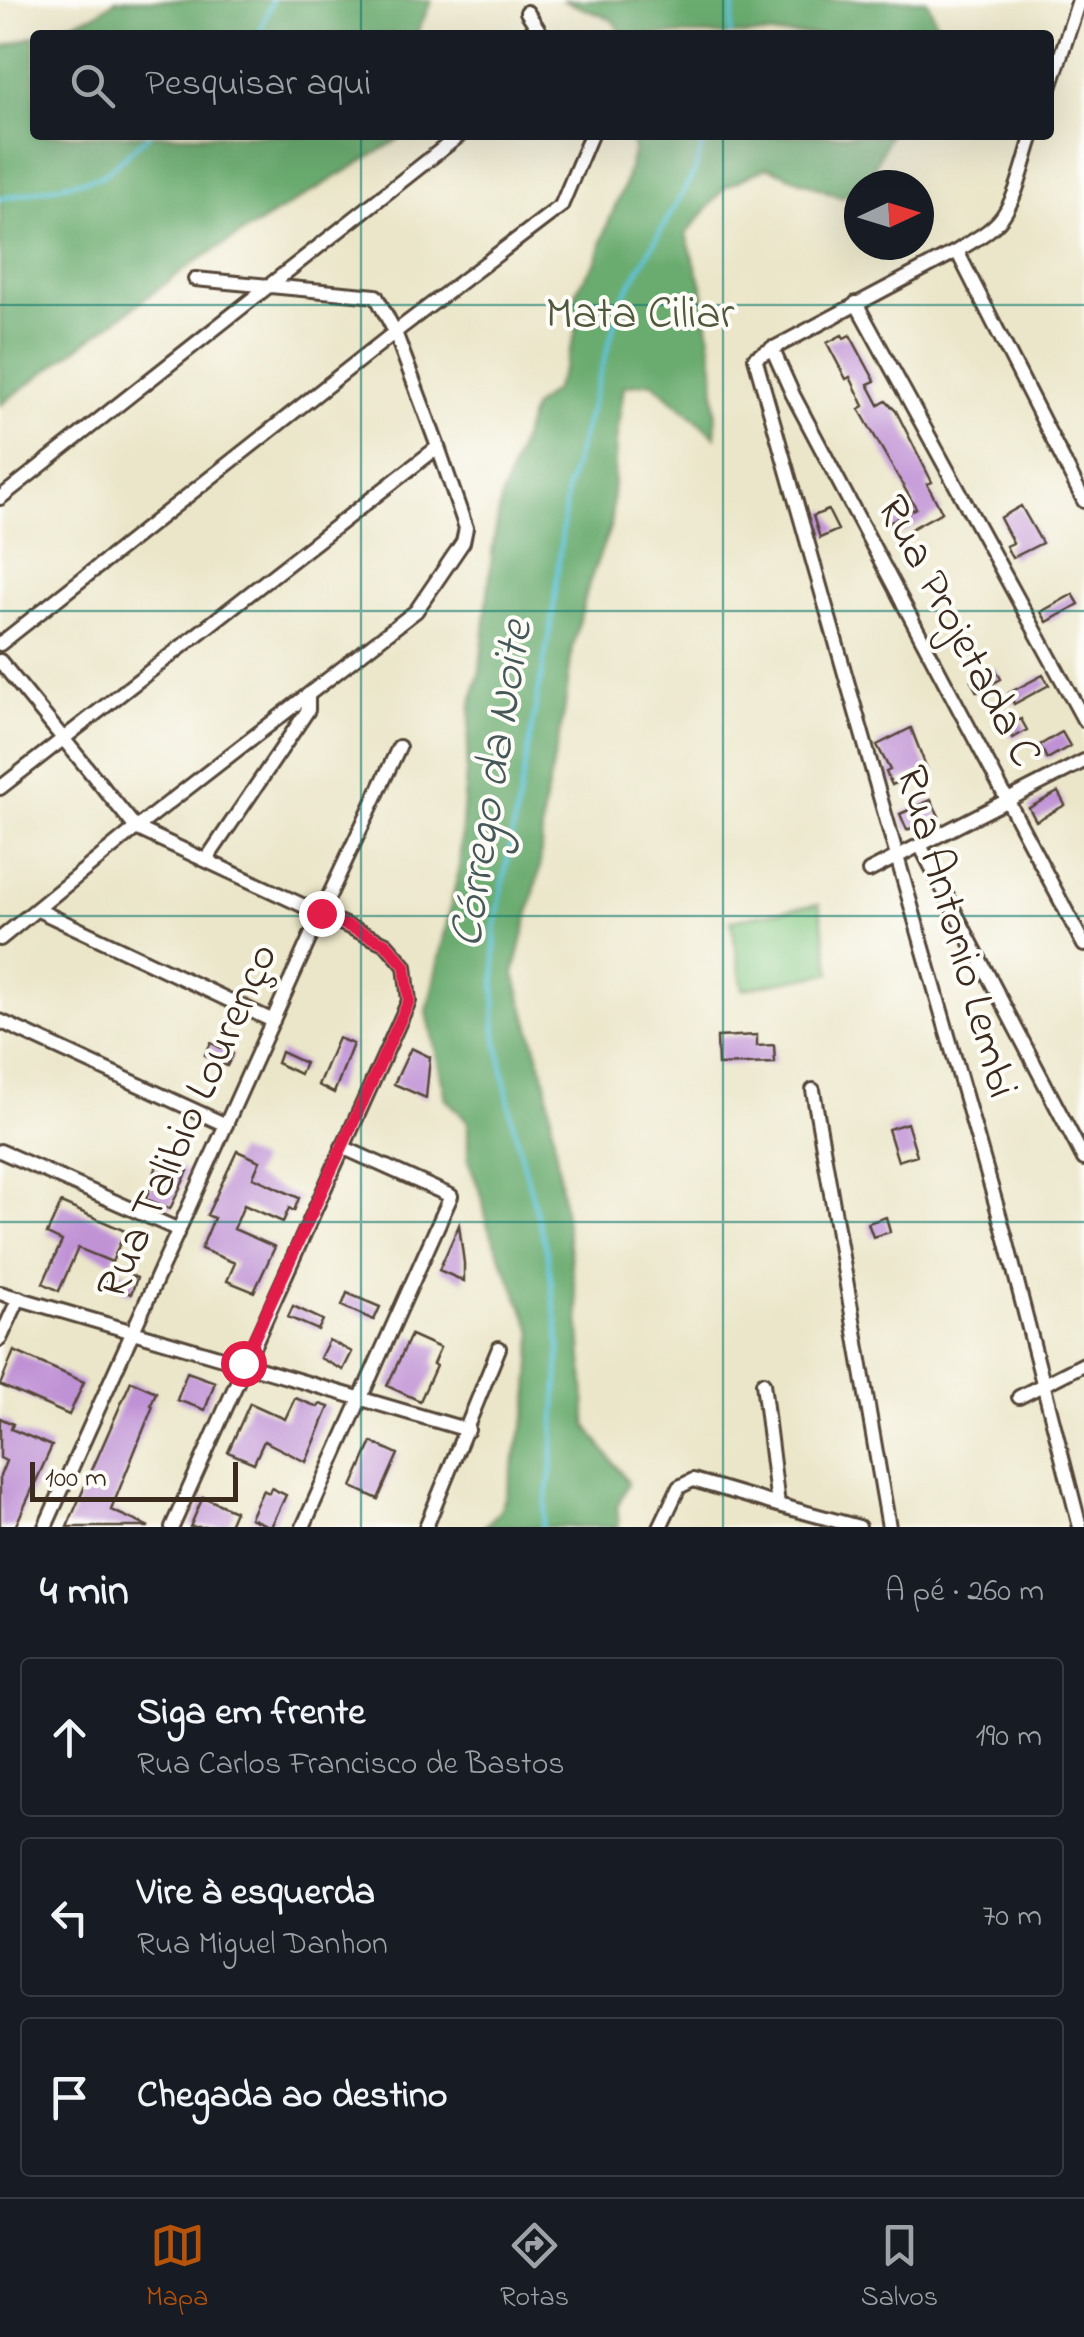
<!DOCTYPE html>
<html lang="pt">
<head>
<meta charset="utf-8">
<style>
	:root { --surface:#171b24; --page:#20242c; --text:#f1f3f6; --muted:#9ea1a6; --line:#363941; --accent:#b45309 }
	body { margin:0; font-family:"Indie Flower",sans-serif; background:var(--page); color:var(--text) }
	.compass { position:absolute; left:844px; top:170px; width:90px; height:90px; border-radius:50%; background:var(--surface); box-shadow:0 10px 40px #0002; rotate:86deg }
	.scale { position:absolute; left:30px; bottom:25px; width:208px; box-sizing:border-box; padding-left:10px; border:5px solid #3b2a1e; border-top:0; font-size:28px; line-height:35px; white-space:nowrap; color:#3b2a1e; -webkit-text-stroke:8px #fdfcf7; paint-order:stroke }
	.stop { position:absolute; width:30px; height:30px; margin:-22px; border:8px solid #e11d48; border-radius:50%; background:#fff }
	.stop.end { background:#e11d48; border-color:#fff; box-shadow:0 2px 10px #0008 }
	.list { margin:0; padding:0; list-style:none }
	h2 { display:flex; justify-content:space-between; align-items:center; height:130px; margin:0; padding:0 40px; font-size:42px }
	h2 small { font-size:32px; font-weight:400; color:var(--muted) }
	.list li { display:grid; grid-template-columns:65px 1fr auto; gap:30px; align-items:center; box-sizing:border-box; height:160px; margin:0 20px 20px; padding:0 20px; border:2px solid var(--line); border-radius:10px }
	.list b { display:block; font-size:38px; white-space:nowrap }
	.list p { margin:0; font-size:32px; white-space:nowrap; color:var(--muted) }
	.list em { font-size:32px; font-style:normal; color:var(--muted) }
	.icon { flex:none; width:55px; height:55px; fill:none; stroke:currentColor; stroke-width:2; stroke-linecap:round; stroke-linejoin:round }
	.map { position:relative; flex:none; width:1084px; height:1527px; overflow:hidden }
	.search { position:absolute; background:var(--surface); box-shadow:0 10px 40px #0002; left:30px; right:30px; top:30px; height:110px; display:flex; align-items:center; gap:25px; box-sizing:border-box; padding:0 35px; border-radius:10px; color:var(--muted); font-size:38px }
	.sheet { height:670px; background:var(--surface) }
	nav { display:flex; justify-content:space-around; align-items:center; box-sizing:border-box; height:140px; border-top:2px solid var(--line); background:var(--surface); font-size:28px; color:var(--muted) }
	nav a { display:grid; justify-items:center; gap:5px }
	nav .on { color:var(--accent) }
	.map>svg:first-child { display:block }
</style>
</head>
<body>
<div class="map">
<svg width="1084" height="1527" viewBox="0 0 1084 1527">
	<rect width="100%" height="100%" fill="#fdfcf7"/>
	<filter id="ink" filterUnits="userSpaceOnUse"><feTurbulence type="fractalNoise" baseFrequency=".01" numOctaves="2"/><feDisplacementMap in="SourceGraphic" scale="20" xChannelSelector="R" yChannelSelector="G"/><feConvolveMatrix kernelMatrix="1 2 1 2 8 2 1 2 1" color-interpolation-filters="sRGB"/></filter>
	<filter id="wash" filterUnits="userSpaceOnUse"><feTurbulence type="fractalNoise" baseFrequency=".0048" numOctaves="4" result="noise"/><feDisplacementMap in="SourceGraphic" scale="40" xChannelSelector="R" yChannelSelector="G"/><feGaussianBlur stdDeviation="2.25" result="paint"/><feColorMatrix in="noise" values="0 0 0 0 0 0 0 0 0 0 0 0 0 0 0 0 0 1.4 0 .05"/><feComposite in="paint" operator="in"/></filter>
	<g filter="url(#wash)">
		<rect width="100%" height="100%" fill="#ebe6c9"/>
		<!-- green -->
		<path fill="#84c882" stroke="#607950" stroke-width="2.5" d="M 819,904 L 831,973 L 743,989 L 731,920 Z"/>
		<!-- forest -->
		<path fill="#6bac70" stroke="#536b47" stroke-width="2.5" d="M 116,0 L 432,0 L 416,35 L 37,35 L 94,15 Z
			M 562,0 L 927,0 L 942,35 L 624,35 L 611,19 Z
			M 35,36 L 35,135 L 406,135 L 195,262 L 0,405 L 0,48 Z
			M 631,135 L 889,135 L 868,181 L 841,197 L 767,167 L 725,187 L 686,234 L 703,289 L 714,367 L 716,437 L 652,382 L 624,386 L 616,442 L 611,525 L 589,583 L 572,650 L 564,713 L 543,810 L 540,868 L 514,973 L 546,1081 L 579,1317 L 587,1426 L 628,1483 L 617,1507 L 619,1527 L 484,1527 L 499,1512 L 505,1498 L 528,1407 L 533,1332 L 487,1224 L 482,1196 L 468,1161 L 468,1121 L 446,1099 L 427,1012 L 459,869 L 471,705 L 480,671 L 493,545 L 502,496 L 533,407 L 554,390 L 565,366 L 576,331 L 572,305 L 579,286 L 597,260 L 604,233 L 624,186 L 634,150 Z"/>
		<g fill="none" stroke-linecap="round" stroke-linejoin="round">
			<!-- stream -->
			<path stroke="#61c6df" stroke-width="4" d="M 259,35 L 272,0
				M 730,35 L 735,0
				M 0,199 L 102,176 L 149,135
				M 542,1527 L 552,1465 L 560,1347 L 548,1257 L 512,1119 L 495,1027 L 495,928 L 553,613 L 567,489 L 622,299 L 695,171 L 705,135"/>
		</g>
		<g id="blocks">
			<!-- building -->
			<path fill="#bf91d5" d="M 842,335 L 844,338 L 850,335 L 869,370 L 875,381 L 868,384 L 879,405 L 886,401 L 896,411 L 932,482 L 927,484 L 942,512 L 896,537 L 888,523 L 916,508 L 859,409 L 864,406 L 850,377 L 846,379 L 827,343 Z
				M 1021,506 L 1042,543 L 1012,558 L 1006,546 L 1013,543 L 1000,518 Z
				M 828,510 L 838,530 L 820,538 L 813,516 Z
				M 1073,594 L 1079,604 L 1047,622 L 1041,612 Z
				M 995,668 L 1001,679 L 977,692 L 971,681 Z
				M 1043,675 L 1049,685 L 1014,704 L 1009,693 Z
				M 1021,719 L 1027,730 L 1013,738 L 1007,726 Z
				M 911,728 L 927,769 L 892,785 L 886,772 L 890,770 L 877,745 Z
				M 1062,732 L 1070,746 L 1047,759 L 1040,745 Z
				M 1058,792 L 1065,805 L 1036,821 L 1029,808 Z
				M 931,800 L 939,816 L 907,830 L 900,814 Z
				M 757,1035 L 757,1046 L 774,1045 L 775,1063 L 718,1065 L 717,1037 Z
				M 338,1038 L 353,1044 L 334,1093 L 318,1085 Z
				M 211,1043 L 233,1054 L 227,1066 L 205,1055 Z
				M 411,1048 L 430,1057 L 426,1098 L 394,1084 Z
				M 281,1052 L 305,1063 L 300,1074 L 277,1063 Z
				M 907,1123 L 917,1155 L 898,1161 L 888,1129 Z
				M 237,1151 L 260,1161 L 253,1177 L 299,1198 L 294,1211 L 289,1208 L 283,1222 L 244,1205 L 234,1229 L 275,1247 L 254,1292 L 227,1281 L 235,1263 L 201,1249 L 214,1218 L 207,1215 Z
				M 159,1159 L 188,1171 L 170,1209 L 146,1199 Z
				M 61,1203 L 125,1231 L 112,1262 L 78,1248 L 59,1291 L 43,1283 L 62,1241 L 47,1234 Z
				M 886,1217 L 890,1232 L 873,1237 L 868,1223 Z
				M 459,1225 L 464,1263 L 464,1281 L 439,1270 Z
				M 112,1267 L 137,1278 L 131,1294 L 105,1282 Z
				M 347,1293 L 380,1307 L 374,1320 L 342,1306 Z
				M 293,1306 L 323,1320 L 318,1330 L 288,1317 Z
				M 411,1335 L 440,1348 L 433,1364 L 436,1366 L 420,1401 L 387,1386 Z
				M 329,1340 L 352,1352 L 343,1370 L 320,1358 Z
				M 14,1351 L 84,1382 L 69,1415 L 0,1385 Z
				M 187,1372 L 215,1382 L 205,1410 L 177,1400 Z
				M 131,1381 L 156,1392 L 151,1405 L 153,1406 L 111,1510 L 149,1527 L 67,1527 Z
				M 295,1398 L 318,1407 L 320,1404 L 329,1407 L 306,1462 L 264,1441 L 254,1463 L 228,1452 L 250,1403 L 285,1419 Z
				M 0,1418 L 13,1424 L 11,1429 L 52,1446 L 15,1527 L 0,1527 L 0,1476 L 6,1461 L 0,1458 Z
				M 372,1442 L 398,1454 L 378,1499 L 352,1487 Z
				M 271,1488 L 286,1495 L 271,1527 L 250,1518 L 263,1490 L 269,1493 Z
				M 203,1497 L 235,1511 L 228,1527 L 190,1527 Z"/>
		</g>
	</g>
	<g filter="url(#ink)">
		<use href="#blocks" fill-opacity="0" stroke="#554638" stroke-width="2.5"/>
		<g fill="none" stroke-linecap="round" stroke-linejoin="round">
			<defs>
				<path id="street" d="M 527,12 L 542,35
					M 1049,91 L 1079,0
					M 1033,135 C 1024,161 1018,195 1002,217 C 991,232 972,241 957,251 L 755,358 L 1006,1239 L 1080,1527
					M 957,251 L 1084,501
					M 856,303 L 1084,720
					M 772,348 L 793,395 L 1084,945
					M 0,498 L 460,135
					M 0,644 L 395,332 L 561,206 L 591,135
					M 0,661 L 136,828 L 386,944 L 405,966 L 409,1001 L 172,1527
					M 0,788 L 438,447
					M 921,847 L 1084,1159
					M 206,860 L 308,710 L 308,696
					M 869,871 L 1084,761
					M 38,910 L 273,1021
					M 0,939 L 136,828 L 416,611 L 463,542 L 466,528 L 438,447 L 395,332 L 376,296 L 195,279
					M 0,1021 L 226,1125
					M 813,1090 L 889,1527
					M 0,1151 L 179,1230
					M 0,1293 L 468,1430
					M 0,1339 L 19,1298
					M 763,1383 L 778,1505 L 859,1527
					M 1019,1397 L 1084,1364
					M 45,1527 L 321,913 L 399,747
					M 303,1527 L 451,1196 L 342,1147
					M 426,1527 L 499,1348
					M 660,1527 L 679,1487 L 693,1480 L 778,1505"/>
			</defs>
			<!-- street casing -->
			<use href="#street" stroke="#554638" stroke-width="18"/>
			<!-- street -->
			<use href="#street" stroke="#fff" stroke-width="12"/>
		</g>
	</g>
	<g fill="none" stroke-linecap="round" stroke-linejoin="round" filter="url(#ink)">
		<!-- route -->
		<path stroke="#e11d48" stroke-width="12" d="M 243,1363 L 409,1001 L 405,966 L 386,944 L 321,913"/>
	</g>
	<!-- grid -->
	<path fill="none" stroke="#0f766e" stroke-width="2.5" stroke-opacity="0.55" d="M 361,0 L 361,35M 723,0 L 723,35M 361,135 L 361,1527M 723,135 L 723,1527M 0,305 L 1084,305M 0,611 L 1084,611M 0,916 L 1084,916M 0,1222 L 1084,1222"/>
	<g text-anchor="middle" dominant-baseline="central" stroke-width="8" stroke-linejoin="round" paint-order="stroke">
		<!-- park labels -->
		<g font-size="45" fill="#51593c" stroke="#fdfcf7">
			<text x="640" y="316">Mata Ciliar</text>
		</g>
		<!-- street labels -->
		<g font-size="45" fill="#3b2a1e" stroke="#fdfcf7">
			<text transform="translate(957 632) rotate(62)">Rua Projetada C</text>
			<text transform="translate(955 932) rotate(74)">Rua Antonio Lembi</text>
			<text transform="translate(189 1122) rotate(-66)">Rua Talibio Lourenço</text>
		</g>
		<!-- water labels -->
		<g font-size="48" font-style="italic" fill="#465958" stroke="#fdfcf7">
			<text transform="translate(493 784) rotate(-81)">Córrego da Noite</text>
		</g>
	</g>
</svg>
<svg class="compass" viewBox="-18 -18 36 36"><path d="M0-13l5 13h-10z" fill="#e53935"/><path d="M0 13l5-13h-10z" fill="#9ea1a6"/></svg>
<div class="scale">100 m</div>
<div class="stop" style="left:243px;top:1363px"></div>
<div class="stop end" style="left:321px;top:913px"></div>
<div class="search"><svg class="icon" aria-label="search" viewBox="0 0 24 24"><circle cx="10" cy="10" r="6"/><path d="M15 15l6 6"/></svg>Pesquisar aqui</div>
</div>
<section class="sheet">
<h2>4 min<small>A pé · 260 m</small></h2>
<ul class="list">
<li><svg class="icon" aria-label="ahead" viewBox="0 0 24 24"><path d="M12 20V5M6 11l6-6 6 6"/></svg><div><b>Siga em frente</b><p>Rua Carlos Francisco de Bastos</p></div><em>190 m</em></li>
<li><svg class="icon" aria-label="left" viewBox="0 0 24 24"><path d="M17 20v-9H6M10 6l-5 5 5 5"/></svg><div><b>Vire à esquerda</b><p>Rua Miguel Danhon</p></div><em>70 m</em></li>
<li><svg class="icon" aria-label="arrive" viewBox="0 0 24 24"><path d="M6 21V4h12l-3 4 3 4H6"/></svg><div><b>Chegada ao destino</b></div></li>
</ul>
</section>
<nav>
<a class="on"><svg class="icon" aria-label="map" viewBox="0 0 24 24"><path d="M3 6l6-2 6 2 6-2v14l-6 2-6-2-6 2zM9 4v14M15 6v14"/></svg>Mapa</a>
<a><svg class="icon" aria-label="directions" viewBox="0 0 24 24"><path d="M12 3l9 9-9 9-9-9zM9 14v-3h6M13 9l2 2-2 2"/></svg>Rotas</a>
<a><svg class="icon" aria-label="saved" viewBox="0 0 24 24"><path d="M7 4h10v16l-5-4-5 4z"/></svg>Salvos</a>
</nav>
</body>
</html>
